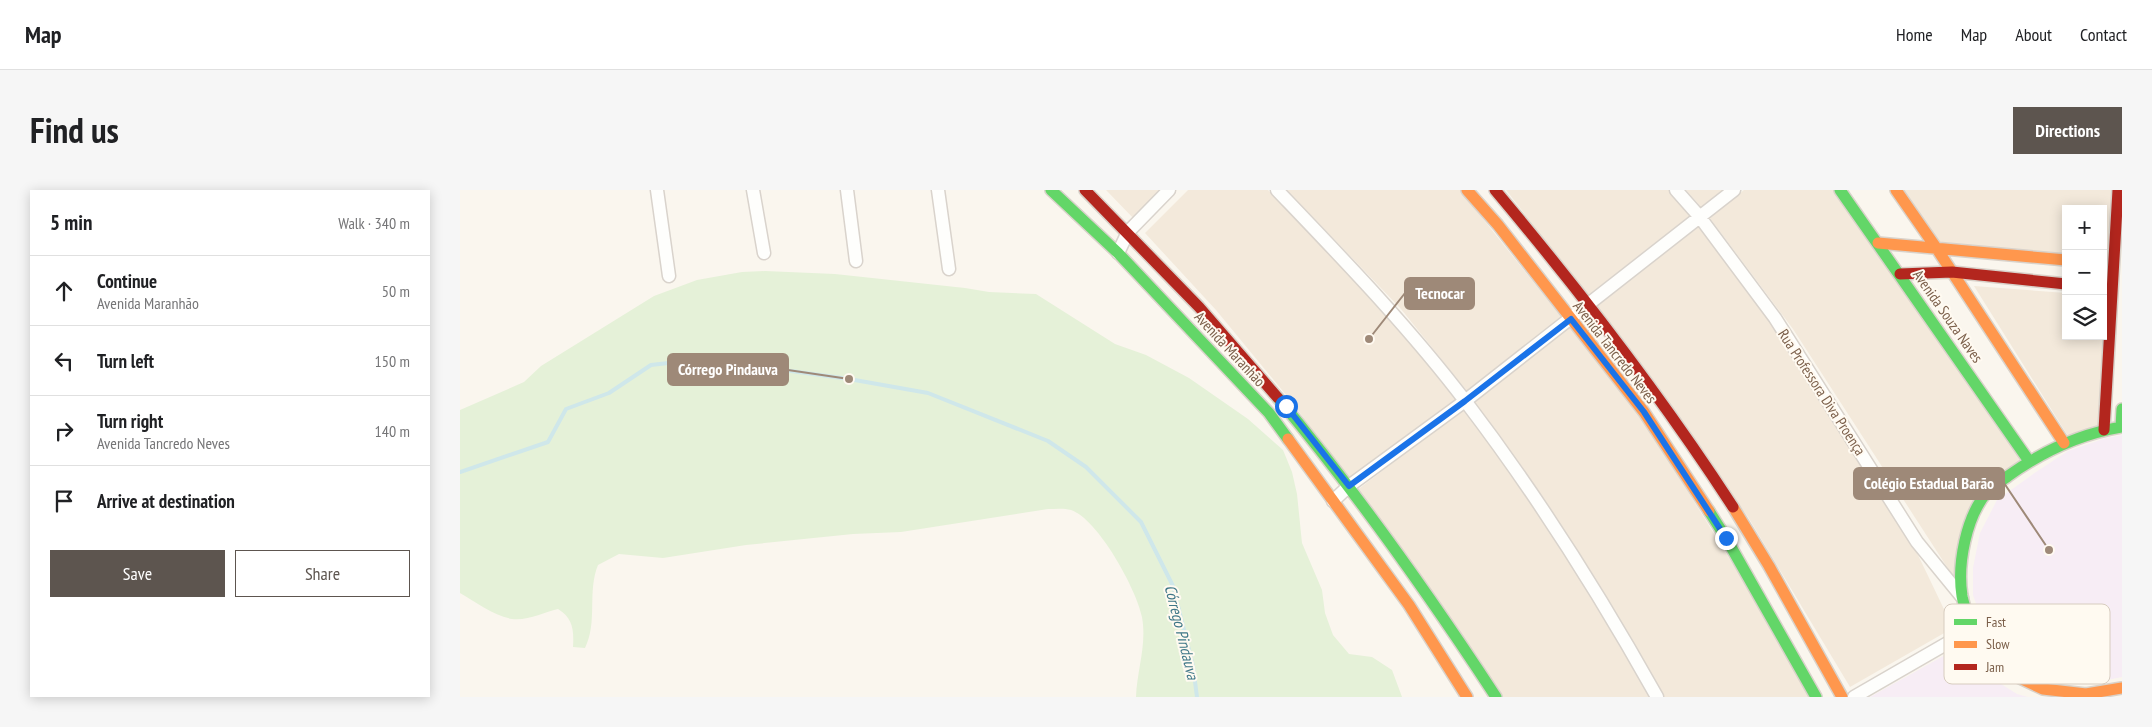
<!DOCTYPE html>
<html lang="en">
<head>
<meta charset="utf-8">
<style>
	:root { --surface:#fff; --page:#f6f6f6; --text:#202124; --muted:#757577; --line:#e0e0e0; --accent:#5d554f }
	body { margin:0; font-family:"PT Sans Narrow",sans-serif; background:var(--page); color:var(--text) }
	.controls { position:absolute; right:15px; top:15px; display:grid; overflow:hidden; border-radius:0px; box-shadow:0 2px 12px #0003 }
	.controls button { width:45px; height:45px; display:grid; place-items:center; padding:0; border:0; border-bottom:1px solid var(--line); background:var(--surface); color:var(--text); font:25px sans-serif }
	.stop { position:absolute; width:15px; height:15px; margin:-11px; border:4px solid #1a73e8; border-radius:50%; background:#fff }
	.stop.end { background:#1a73e8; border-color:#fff; box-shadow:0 1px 5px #0008 }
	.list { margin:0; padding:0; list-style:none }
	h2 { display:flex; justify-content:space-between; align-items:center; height:65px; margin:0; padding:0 20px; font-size:21px }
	h2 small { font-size:16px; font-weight:400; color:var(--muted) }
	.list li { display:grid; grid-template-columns:32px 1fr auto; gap:15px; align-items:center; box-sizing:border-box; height:70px; padding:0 20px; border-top:1px solid var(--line) }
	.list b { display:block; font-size:19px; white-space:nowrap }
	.list p { margin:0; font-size:16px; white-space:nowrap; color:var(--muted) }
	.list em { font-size:16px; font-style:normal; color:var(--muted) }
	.actions { display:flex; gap:10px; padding:15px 20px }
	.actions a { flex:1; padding:11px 0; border:1px solid var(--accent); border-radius:0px; text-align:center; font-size:18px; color:var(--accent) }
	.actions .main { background:var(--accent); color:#fff }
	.icon { flex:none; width:28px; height:28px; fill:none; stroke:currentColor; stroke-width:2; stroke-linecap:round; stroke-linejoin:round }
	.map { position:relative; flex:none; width:1662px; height:507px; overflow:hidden; border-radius:0px }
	header { display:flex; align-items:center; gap:30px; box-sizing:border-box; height:70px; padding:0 25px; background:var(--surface); border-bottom:1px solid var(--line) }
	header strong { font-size:24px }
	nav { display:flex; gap:28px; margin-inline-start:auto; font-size:18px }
	.intro { display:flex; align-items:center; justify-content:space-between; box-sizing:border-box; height:120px; padding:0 30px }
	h1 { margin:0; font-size:35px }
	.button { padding:12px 22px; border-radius:0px; background:var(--accent); color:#fff; font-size:18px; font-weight:700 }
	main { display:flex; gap:30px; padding:0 30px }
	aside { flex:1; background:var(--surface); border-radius:0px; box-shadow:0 2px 12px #0003 }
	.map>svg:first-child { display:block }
</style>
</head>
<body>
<header>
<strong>Map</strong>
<nav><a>Home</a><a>Map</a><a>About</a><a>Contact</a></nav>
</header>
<div class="intro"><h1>Find us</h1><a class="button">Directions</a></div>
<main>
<aside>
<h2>5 min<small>Walk · 340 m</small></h2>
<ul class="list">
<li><svg class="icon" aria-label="ahead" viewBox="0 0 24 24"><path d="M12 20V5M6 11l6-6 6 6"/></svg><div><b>Continue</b><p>Avenida Maranhão</p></div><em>50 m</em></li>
<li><svg class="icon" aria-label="left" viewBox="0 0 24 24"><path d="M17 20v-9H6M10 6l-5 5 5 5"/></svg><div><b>Turn left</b></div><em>150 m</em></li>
<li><svg class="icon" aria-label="right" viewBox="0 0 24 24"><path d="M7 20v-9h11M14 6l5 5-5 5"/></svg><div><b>Turn right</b><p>Avenida Tancredo Neves</p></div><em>140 m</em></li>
<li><svg class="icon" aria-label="arrive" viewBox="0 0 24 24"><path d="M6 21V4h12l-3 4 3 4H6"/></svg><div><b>Arrive at destination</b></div></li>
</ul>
<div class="actions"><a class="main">Save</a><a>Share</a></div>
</aside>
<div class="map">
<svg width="1662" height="507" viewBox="0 0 1662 507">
	<rect width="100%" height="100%" fill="#faf6ee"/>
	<!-- residential -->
	<path fill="#f3e9db" d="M 646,0 L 705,0 L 676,31 Z
		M 728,0 L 808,0 L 932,131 L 996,210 L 890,291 L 831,211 L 756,120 L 685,43 Z
		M 827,0 L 1000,0 L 1102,128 L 1007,201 L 941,119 Z
		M 1046,0 L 1211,0 L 1236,26 L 1130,108 Z
		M 1226,0 L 1266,0 L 1242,18 Z
		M 1284,0 L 1377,0 L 1564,270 L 1524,299 L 1498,394 L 1333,139 L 1249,27 Z
		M 1443,0 L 1654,0 L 1649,68 L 1643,67 L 1643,19 L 1606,19 L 1606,64 L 1480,52 Z
		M 1240,36 L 1311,131 L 1406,280 L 1458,365 L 1493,438 L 1390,497 L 1288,327 L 1135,115 Z
		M 1514,96 L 1606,103 L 1606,146 L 1643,146 L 1640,236 L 1608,246 Z
		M 1110,135 L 1180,224 L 1355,507 L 1201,507 L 1011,211 Z
		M 1004,218 L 1082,324 L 1193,507 L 1041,507 L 896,301 Z"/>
	<!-- education -->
	<path fill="#f7edf5" d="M 1662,245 L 1662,487 L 1627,494 L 1587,490 L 1552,472 L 1526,442 L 1513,405 L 1513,378 L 1520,343 L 1537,310 L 1576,282 L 1608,261 L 1646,248 Z
		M 1503,455 L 1530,487 L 1557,504 L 1568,507 L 1410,507 Z"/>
	<!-- green -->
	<path fill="#e5f1d8" d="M 305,81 L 375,84 L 505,98 L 529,102 L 576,104 L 655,154 L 686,165 L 729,188 L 788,229 L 823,260 L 832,282 L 837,304 L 842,353 L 862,400 L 865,423 L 873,445 L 889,464 L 912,467 L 932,480 L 942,507 L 676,507 C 677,480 687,455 682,427 C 677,400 638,329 611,320 C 604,318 595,319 588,319 L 441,342 L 393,344 L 286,355 L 203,368 L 159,364 L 138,375 C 127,402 138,432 125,458 L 113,457 C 114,440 113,428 98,419 C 84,422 68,431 52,429 C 34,426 16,412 0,403 L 0,220 L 64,192 L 81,176 L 194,106 L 237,90 L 282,82 Z"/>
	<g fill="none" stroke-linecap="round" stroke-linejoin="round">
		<!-- stream -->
		<path stroke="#cfe7ea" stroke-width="4" d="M 0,282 L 88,252 L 106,219 L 149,203 L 191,175 L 243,169 L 389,189 L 468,203 L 588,251 L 626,277 L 681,332 L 713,396 L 733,476 L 737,507"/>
		<defs>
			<path id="street" d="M 197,0 L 209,86
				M 293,0 L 304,63
				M 387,0 L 396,71
				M 478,0 L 489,79
				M 817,0 C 882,68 949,137 1006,212 C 1077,305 1140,405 1197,507
				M 1216,0 L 1239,26 L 1315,128 L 1457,352 L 1502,407
				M 658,63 L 668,42 L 709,0
				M 873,311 L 889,296 L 1005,211 L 1274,0
				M 1394,507 L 1512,439"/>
			<path id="fast" d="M 591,0 L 658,63 L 809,223 L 828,249
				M 1380,0 L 1569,271
				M 818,208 C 897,303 968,403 1036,507
				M 1661,237 L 1662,219
				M 1249,321 L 1266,348 L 1356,507
				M 1515,443 L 1512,439 C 1509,428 1504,417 1502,406 C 1497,374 1506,327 1527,302 C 1532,295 1542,291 1548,286 C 1583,261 1620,244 1662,237"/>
			<path id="slow" d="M 1007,0 L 1038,35 L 1184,222 L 1249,321
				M 1436,0 L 1477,59 L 1604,253
				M 1418,53 L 1606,70
				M 828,249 L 949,415 L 1007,507
				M 1273,317 L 1309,376 L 1382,507
				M 1515,443 L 1545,481 L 1583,499 L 1626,504 L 1662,498"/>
			<path id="jam" d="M 625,0 L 739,117 L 818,208
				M 1035,0 C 1120,101 1201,206 1273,317
				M 1440,84 L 1492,82 L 1606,94
				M 1644,240 L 1658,0"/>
		</defs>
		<!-- street casing -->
		<use href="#street" stroke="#d9d3cc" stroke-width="15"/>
		<!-- fast casing -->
		<use href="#fast" stroke="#d9d2ca" stroke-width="14"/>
		<!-- slow casing -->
		<use href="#slow" stroke="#d9d2ca" stroke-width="14"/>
		<!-- jam casing -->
		<use href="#jam" stroke="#d9d2ca" stroke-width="14"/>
		<!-- street -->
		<use href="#street" stroke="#fefefc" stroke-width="12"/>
		<!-- fast -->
		<use href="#fast" stroke="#63d668" stroke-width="11"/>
		<!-- slow -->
		<use href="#slow" stroke="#ff974d" stroke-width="11"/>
		<!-- jam -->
		<use href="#jam" stroke="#b3261e" stroke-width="11"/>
	</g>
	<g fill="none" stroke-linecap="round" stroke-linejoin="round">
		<!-- route -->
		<path stroke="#1a73e8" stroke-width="6" d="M 826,216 L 889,296 L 1005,211 L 1111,129 L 1184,222 L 1266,348"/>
	</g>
	<g text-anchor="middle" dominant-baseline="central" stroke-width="4" stroke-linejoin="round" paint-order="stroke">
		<!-- street labels -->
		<g font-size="15" fill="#7b5f4a" stroke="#fffaf1">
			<text transform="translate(1488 126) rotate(55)">Avenida Souza Naves</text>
			<text transform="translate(770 159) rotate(47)">Avenida Maranhão</text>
			<text transform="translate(1155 162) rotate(52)">Avenida Tancredo Neves</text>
			<text transform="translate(1362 202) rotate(57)">Rua Professora Diva Proença</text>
		</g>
		<!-- water labels -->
		<g font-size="16" font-style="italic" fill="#3f7788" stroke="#fffaf1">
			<text transform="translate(722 442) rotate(76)">Córrego Pindauva</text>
		</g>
	</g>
	<!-- legend -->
	<rect x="1484" y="414" width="166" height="80" rx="8" fill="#fffaf1" stroke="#d7ccbf" stroke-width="1"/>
	<rect x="1494" y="429" width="23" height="6" fill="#63d668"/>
	<rect x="1494" y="451" width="23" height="7" fill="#ff974d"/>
	<rect x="1494" y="474" width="23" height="6" fill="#b3261e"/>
	<g font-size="14" fill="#7b5f4a">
		<text x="1526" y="437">Fast</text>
		<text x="1526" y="459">Slow</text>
		<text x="1526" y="482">Jam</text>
	</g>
	<!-- callouts -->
	<path fill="none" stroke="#9e8978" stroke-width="2" d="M909 149L945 103M389 189L328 180M1589 360L1544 293"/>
	<g fill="#9e8978" stroke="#fffaf1" stroke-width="2">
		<circle cx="909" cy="149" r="5"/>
		<circle cx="389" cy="189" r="5"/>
		<circle cx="1589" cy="360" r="5"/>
	</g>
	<g fill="#9e8978" stroke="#9e8978" stroke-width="2">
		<rect x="945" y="88" width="69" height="31" rx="5"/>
		<rect x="208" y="164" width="120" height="31" rx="5"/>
		<rect x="1394" y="278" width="150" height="31" rx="5"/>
	</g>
	<g font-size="16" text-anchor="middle" font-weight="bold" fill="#fff">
		<text x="980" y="109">Tecnocar</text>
		<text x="268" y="185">Córrego Pindauva</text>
		<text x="1469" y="299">Colégio Estadual Barão</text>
	</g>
</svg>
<div class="controls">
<button>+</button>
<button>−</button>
<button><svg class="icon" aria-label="layers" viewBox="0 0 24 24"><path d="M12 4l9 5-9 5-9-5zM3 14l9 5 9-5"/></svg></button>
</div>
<div class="stop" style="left:826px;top:216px"></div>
<div class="stop end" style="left:1266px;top:348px"></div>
</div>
</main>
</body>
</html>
